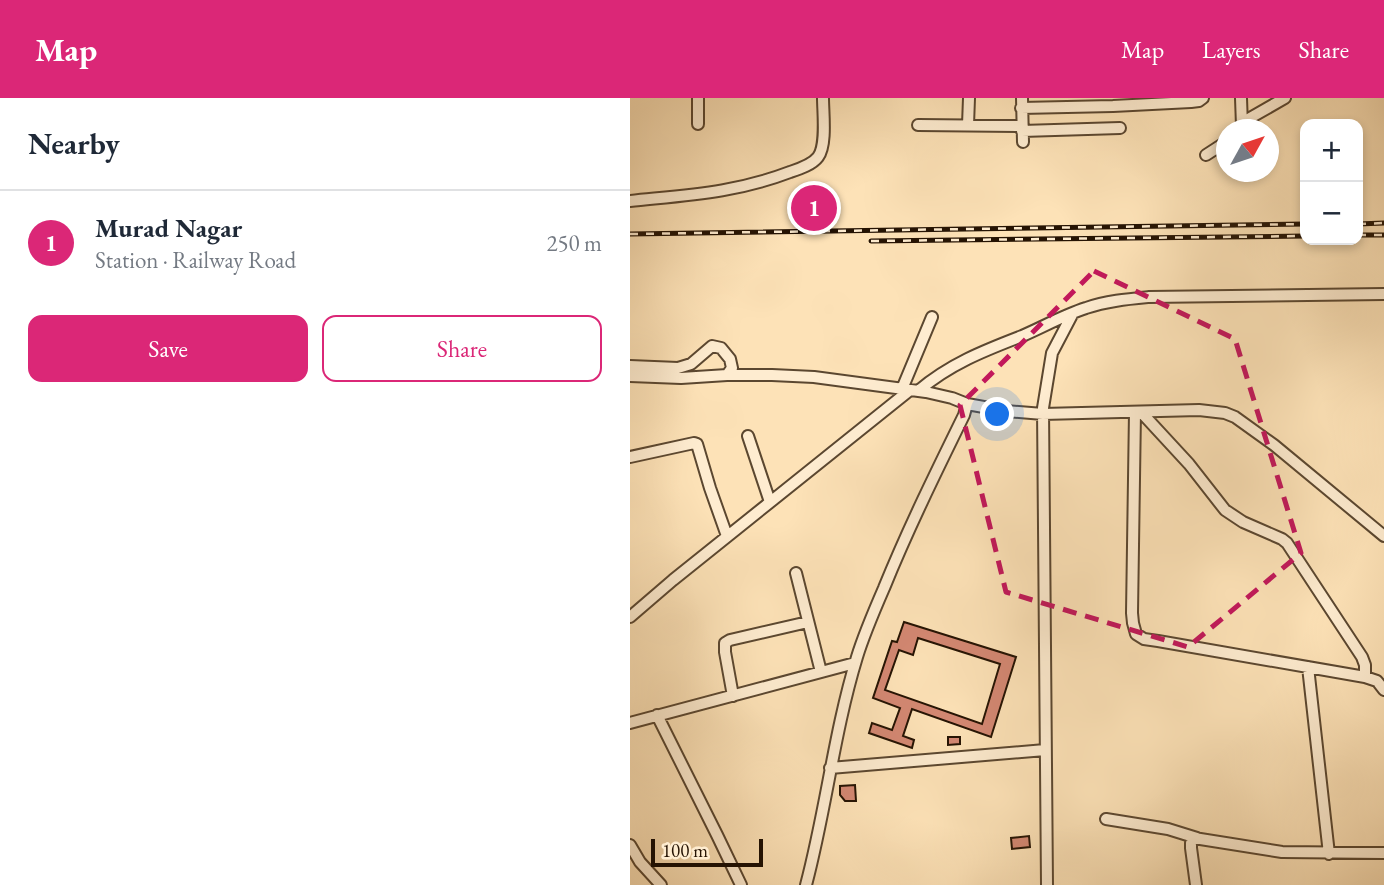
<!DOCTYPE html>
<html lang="en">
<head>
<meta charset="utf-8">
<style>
	:root { --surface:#fff; --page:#f6f6f7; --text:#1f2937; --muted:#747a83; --line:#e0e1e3; --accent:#db2777 }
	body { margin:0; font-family:"EB Garamond",serif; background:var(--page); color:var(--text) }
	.controls { position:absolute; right:21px; top:21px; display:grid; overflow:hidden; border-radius:14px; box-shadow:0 4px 10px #0003 }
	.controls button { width:63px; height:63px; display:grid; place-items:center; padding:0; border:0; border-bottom:2px solid var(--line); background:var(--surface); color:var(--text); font:35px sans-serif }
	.compass { position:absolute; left:586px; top:21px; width:63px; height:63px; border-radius:50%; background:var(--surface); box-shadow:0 4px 10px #0003; rotate:50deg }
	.scale { position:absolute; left:21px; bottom:18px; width:112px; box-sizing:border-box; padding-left:7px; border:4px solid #251303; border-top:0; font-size:19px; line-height:24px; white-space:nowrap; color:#251303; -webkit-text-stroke:5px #feecd0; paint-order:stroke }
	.you { position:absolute; left:368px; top:317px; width:24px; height:24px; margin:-18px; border:5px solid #fff; border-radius:50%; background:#1a73e8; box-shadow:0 0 0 10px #1a73e833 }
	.badge { display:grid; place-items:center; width:46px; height:46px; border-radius:50%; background:var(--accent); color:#fff; font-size:23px; font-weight:700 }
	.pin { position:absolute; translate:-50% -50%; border:4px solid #fff; box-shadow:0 2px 7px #0006 }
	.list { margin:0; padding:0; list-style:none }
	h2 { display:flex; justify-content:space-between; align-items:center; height:91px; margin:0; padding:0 28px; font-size:30px }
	h2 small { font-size:23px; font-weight:400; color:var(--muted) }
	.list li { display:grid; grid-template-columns:46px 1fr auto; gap:21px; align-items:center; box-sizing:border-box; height:105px; padding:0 28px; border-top:2px solid var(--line) }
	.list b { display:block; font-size:26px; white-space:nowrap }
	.list p { margin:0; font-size:23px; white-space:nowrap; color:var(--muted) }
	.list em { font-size:23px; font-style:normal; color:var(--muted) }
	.actions { display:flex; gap:14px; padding:21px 28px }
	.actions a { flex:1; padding:16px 0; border:2px solid var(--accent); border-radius:14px; text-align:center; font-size:24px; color:var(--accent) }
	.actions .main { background:var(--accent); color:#fff }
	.map { position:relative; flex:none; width:754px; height:787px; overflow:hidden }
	header { display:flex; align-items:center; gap:42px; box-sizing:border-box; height:98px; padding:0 35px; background:var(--accent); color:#fff }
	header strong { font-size:33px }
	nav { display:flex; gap:38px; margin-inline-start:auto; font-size:24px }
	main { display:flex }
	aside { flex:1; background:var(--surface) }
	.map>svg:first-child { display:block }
</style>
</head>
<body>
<header>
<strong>Map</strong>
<nav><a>Map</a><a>Layers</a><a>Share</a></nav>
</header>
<main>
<aside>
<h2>Nearby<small></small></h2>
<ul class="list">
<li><span class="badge">1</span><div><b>Murad Nagar</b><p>Station · Railway Road</p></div><em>250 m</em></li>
</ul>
<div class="actions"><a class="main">Save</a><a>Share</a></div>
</aside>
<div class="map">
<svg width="754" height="787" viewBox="0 0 754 787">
	<rect width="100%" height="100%" fill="#fde2b7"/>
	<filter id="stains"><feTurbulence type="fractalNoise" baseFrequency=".00286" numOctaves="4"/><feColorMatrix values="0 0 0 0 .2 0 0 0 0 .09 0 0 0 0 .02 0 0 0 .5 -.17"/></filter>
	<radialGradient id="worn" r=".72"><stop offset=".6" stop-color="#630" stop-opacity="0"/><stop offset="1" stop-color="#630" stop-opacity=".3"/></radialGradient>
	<!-- building -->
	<path fill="#d48873" stroke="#251303" stroke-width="2" fill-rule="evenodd" d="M 274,524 L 386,559 L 361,639 L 282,611 L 273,638 L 284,642 L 282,650 L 239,635 L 242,625 L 262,632 L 270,610 L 243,600 L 262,543 L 267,544 ZM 288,540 L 370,566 L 352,626 L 255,592 L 269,552 L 283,557 Z
		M 318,639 L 330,639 L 330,646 L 318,647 Z
		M 225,687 L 226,703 L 215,703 L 210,697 L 210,688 Z
		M 399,738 L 400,749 L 382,751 L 381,740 Z"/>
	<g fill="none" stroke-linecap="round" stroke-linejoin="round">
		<defs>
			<path id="minor" d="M 68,0 L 68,26
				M 392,0 L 393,44
				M 611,0 L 612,28
				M 391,10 L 483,8 L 561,4 L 569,3 L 573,0
				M 288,27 L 392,28
				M 338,27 L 339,0
				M 609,32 L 620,20 L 655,0
				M 392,33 L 490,30
				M 576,57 L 596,44
				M 0,103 C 57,97 105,95 160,74 C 169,71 182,67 188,59 C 197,47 193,15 193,0
				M 0,268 L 48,270 L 61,266 L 82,248 L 91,250 L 100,261 L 102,270 L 97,277
				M 0,278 L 51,280 L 97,277 L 142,277 L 184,279 L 296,294 L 322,300 L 337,306 L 334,317 C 306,374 278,431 254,490 C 244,513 234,536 227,559 C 204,634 196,712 176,787
				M 272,291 L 302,219
				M 288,293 C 320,266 353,253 392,238 C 413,229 434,217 456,210 C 476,203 498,201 519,199 L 754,196
				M 337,306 L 376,313 L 413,316 L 569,312 L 595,315 L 605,319 L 644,347 L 754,438
				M 505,314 L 502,515 L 503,525 L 506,536 L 514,541 L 528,543 L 735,579 L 747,583 L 754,592
				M 511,314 L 559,366 L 595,412 L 613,424 L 652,441 L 657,445 L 732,559 L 735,567 L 735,579
				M 118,338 L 140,404
				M 0,359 L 64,345 L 67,346 L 80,390 L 97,438
				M 166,475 L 191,574
				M 0,519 L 43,482 L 280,292
				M 678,569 L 699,756
				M 103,598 L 95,554 L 95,545 L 100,542 L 178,524
				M 27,617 L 87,737 L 111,787
				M 0,625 L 225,565
				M 200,670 L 415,652
				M 476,721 L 538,731 L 567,740
				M 0,747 L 10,764 L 31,787
				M 417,787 L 413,310 L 422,255 L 443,215
				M 566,787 L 561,750 L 561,745 L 564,740 L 652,754 L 754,755"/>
		</defs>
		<!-- minor casing -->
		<use href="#minor" stroke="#5b4730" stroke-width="14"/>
		<!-- minor -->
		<use href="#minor" stroke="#feecd0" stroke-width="10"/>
		<defs>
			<path id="rail" d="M 728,126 L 754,125
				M 0,136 L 675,126
				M 728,137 L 754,137
				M 241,143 L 675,138"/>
		</defs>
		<!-- rail casing -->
		<use href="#rail" stroke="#251303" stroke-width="5"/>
		<!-- rail -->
		<use href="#rail" stroke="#feecd0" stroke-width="2.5" stroke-dasharray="8" stroke-linecap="butt"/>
	</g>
	<!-- marked area -->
	<path fill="none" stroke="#c2185b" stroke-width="5" stroke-dasharray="14 9" stroke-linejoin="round" d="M 464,173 L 605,241 L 671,455 L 558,549 L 376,494 L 330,307 Z"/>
	<rect width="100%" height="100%" filter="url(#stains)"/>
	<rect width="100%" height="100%" fill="url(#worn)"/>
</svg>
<div class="controls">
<button>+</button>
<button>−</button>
</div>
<svg class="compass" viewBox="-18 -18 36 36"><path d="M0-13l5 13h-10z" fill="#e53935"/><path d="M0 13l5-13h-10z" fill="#747a83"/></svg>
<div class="scale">100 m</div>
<div class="you"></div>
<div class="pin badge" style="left:184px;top:110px">1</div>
</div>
</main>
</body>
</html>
